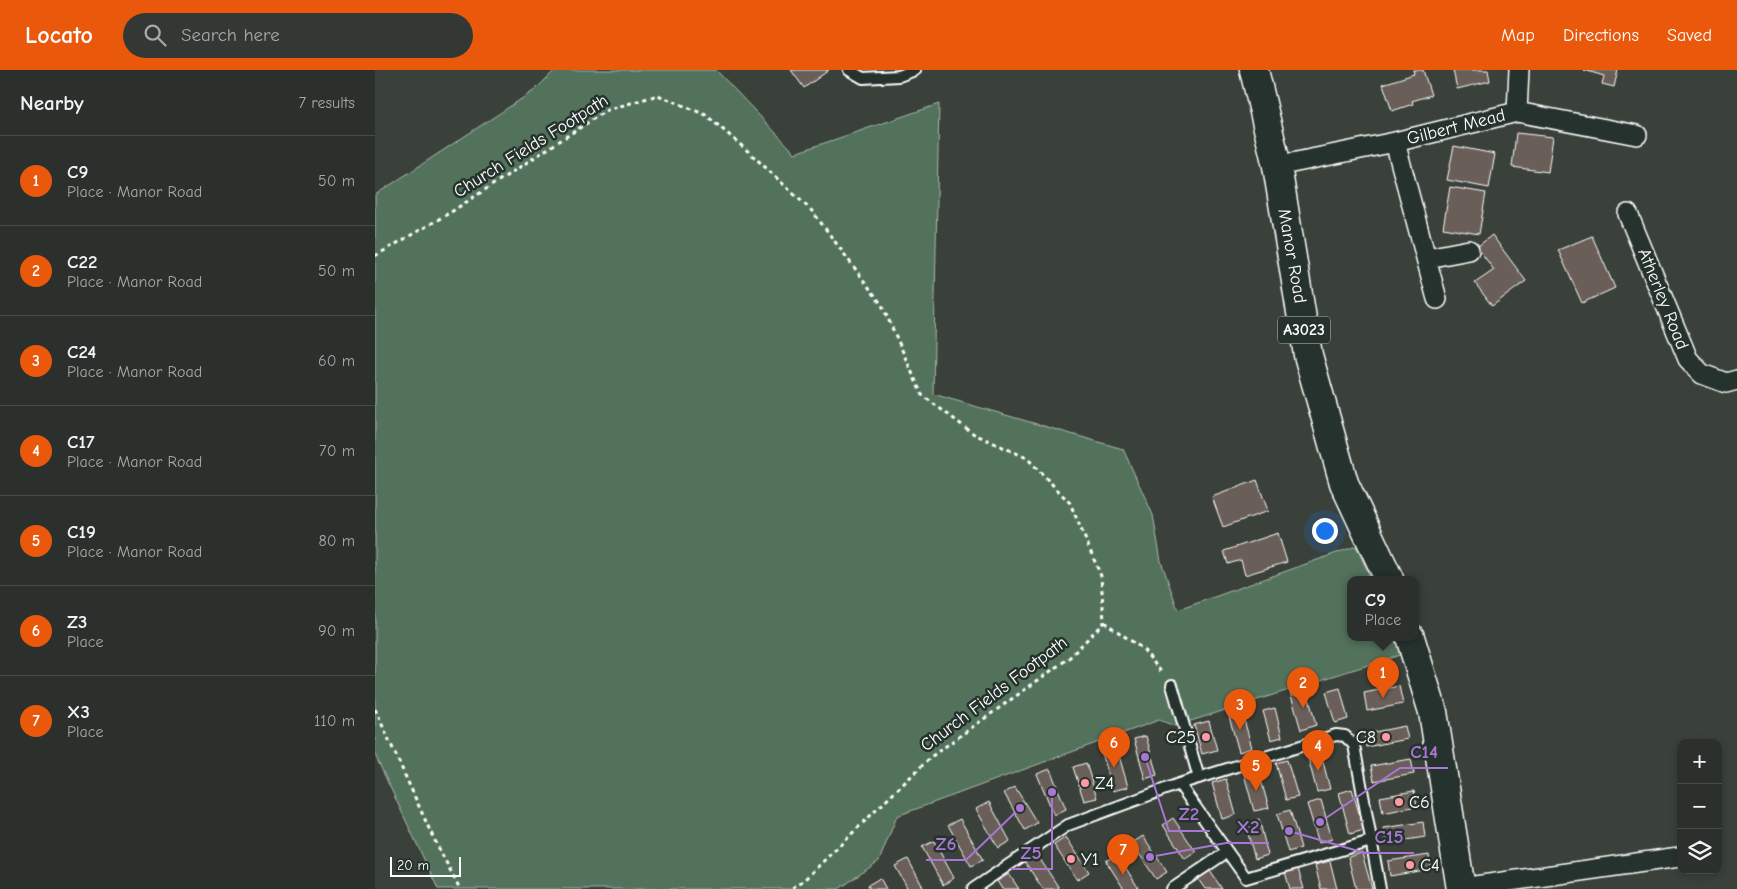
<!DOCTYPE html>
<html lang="en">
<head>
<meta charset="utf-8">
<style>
	:root { --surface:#2c302c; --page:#343834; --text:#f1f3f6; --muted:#a6a9a9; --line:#484b48; --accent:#ea580c }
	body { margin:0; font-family:"Comic Neue",sans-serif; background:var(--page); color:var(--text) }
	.controls { position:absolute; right:15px; bottom:15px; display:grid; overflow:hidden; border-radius:10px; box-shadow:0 2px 8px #0003 }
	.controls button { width:45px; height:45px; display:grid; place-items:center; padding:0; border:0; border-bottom:1px solid var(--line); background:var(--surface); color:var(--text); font:25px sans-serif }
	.scale { position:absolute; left:15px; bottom:12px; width:71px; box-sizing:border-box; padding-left:5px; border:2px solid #fff; border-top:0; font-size:14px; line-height:18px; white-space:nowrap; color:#fff; -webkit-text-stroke:4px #26332d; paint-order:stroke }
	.you { position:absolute; left:949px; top:460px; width:18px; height:18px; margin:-12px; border:4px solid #fff; border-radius:50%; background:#1a73e8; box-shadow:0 0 0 8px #1a73e833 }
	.badge { display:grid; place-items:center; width:32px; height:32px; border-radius:50%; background:var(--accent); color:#fff; font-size:16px; font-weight:700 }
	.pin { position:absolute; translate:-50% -41px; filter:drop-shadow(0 1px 2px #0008) }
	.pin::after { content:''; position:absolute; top:26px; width:18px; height:15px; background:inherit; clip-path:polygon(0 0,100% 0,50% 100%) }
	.popup { position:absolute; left:972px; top:506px; width:72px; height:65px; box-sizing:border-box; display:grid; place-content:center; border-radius:10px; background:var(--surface); filter:drop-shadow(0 1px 4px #0005); font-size:16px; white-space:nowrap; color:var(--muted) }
	.popup b { font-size:19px; color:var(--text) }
	.popup::after { content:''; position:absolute; left:50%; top:100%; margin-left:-10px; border:10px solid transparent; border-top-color:var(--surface) }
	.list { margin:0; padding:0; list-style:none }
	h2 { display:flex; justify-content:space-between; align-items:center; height:65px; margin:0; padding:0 20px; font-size:21px }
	h2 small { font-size:16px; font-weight:400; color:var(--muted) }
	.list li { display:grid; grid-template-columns:32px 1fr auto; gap:15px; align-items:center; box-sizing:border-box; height:90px; padding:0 20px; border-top:1px solid var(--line) }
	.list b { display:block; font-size:19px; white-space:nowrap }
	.list p { margin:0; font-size:16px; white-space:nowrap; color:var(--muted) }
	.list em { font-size:16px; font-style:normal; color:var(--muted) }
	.icon { flex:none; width:28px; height:28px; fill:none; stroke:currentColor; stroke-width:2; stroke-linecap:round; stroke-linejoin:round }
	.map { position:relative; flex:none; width:1362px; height:819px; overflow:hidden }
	header { display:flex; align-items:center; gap:30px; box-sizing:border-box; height:70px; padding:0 25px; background:var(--accent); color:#fff }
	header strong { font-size:24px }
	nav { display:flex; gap:28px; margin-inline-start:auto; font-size:18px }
	.search { width:350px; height:45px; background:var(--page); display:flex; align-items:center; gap:12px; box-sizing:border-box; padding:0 18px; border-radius:28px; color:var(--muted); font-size:19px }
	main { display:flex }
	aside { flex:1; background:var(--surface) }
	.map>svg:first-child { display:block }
</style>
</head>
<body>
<header>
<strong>Locato</strong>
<div class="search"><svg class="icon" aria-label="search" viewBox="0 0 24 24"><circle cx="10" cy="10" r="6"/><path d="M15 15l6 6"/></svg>Search here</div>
<nav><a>Map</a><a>Directions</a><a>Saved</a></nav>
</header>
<main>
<aside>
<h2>Nearby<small>7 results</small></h2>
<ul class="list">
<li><span class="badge">1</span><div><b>C9</b><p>Place · Manor Road</p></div><em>50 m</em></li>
<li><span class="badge">2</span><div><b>C22</b><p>Place · Manor Road</p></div><em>50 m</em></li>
<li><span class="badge">3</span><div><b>C24</b><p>Place · Manor Road</p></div><em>60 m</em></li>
<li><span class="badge">4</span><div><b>C17</b><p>Place · Manor Road</p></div><em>70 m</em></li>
<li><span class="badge">5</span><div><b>C19</b><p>Place · Manor Road</p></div><em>80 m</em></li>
<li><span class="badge">6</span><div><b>Z3</b><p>Place</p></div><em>90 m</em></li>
<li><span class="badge">7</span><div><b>X3</b><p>Place</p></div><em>110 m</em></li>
</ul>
</aside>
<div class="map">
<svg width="1362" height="819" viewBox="0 0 1362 819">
	<rect width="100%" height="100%" fill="#3a403a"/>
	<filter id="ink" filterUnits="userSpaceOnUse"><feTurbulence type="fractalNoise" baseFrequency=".02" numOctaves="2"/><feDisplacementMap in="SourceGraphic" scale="10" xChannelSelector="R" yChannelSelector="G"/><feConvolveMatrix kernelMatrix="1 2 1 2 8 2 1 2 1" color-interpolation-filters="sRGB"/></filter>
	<g filter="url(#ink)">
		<!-- green -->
		<path fill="#53725b" stroke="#a9b8ad" d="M 180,0 L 341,0 L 420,83 L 564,34 L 558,324 L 748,379 L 778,445 L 786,491 L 803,540 L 981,476 L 996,509 L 976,509 L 976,567 L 1022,567 L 1031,583 L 800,656 L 784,650 L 522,746 L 504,791 L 464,819 L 63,819 L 0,685 L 0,125 L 160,20 Z"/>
		<!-- building -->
		<path fill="#6a5e59" stroke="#fff" d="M 416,0 L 454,0 L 429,18 Z
			M 1038,0 L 1048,0 L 1056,25 L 1037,31 L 1038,34 L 1017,41 L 1008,14 L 1039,4 Z
			M 1078,0 L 1113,0 L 1115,11 L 1082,19 Z
			M 1209,0 L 1243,0 L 1239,17 L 1227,14 L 1229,6 Z
			M 1141,63 L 1178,67 L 1173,102 L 1137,97 Z
			M 1079,76 L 1120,84 L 1114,118 L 1072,110 Z
			M 1075,117 L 1111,123 L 1104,164 L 1068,158 Z
			M 1117,165 L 1151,211 L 1117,236 L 1100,213 L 1119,200 L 1102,177 Z
			M 1217,166 L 1240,218 L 1207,233 L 1183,180 Z
			M 882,410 L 893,441 L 848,457 L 837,427 Z
			M 903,463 L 912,492 L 870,505 L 866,490 L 853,494 L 849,481 Z
			M 1024,616 L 1028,634 L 992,641 L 989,623 Z
			M 931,617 L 941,655 L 926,660 L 915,622 Z
			M 965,618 L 973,649 L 960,653 L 951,622 Z
			M 900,638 L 907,667 L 896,670 L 888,641 Z
			M 866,639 L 877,678 L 864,682 L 853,643 Z
			M 834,651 L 842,680 L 827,684 L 819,655 Z
			M 1030,656 L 1033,669 L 991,677 L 989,664 Z
			M 771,666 L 782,705 L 770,709 L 759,669 Z
			M 741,675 L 753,717 L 738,721 L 726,679 Z
			M 945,680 L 955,719 L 942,722 L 932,684 Z
			M 1036,689 L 1039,704 L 999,711 L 996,696 Z
			M 912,690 L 923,727 L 911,730 L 901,693 Z
			M 711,693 L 722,728 L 709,731 L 698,697 Z
			M 675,699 L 691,739 L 679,745 L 662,704 Z
			M 883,700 L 894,738 L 879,741 L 869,704 Z
			M 851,709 L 861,745 L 847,749 L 837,713 Z
			M 640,717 L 662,753 L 650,760 L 629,723 Z
			M 977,719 L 989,760 L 975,764 L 964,723 Z
			M 1039,721 L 1042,736 L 1008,743 L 1005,727 Z
			M 946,730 L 957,769 L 944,773 L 932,734 Z
			M 614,732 L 635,771 L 623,778 L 601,739 Z
			M 915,740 L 926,778 L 913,782 L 902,744 Z
			M 798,748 L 821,782 L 810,789 L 788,755 Z
			M 585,749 L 608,790 L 596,796 L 573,755 Z
			M 884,749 L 893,785 L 880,789 L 870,753 Z
			M 1048,752 L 1050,767 L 1012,773 L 1009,758 Z
			M 768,766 L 792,802 L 781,809 L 757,773 Z
			M 691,767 L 714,802 L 702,810 L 679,775 Z
			M 559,771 L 579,808 L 568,815 L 547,777 Z
			M 661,783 L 684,818 L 682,819 L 668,819 L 649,791 Z
			M 987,783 L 997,819 L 981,819 L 973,787 Z
			M 742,784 L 764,819 L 749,819 L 731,791 Z
			M 1054,785 L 1056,799 L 1015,806 L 1013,791 Z
			M 533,789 L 549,819 L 533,819 L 520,796 Z
			M 955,791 L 962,819 L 946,819 L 940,795 Z
			M 923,799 L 929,819 L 915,819 L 910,802 Z
			M 835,801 L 847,819 L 830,819 L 823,809 Z
			M 634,804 L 644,819 L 627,819 L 622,811 Z
			M 505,808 L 511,819 L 495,819 L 493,815 Z"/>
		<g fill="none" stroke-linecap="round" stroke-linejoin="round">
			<defs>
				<path id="service" d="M 474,0 L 488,8 L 524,6 L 540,0
					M 797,615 L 824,708
					M 804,714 L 871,808 L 996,771
					M 598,819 L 693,755 L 804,714 L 961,665 L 970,666 L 979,675 L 1005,819
					M 797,819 L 852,782"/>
				<path id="minor" d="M 1142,42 L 1144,0
					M 1020,72 L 1062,229
					M 902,96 L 1020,72 L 1142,42 L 1262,65
					M 1253,144 L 1313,289 L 1327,304 L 1351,313 L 1362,310
					M 1052,188 L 1094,180
					M 1086,818 L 1304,787"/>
				<path id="primary" d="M 879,0 L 902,96 L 933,285 L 969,413 L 1014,509
					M 1035,567 L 1058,642 L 1086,819"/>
			</defs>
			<!-- service casing -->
			<use href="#service" stroke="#fff" stroke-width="14"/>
			<!-- minor casing -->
			<use href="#minor" stroke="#fff" stroke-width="22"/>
			<!-- primary casing -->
			<use href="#primary" stroke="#fff" stroke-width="31"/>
			<!-- path -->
			<path stroke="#fff" stroke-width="3" stroke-dasharray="4 4" stroke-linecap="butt" d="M 0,186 L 76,142 L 232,40 L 283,25 L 331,45 L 375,83 L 438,142 L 507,235 L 547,325 L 599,364 L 652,388 L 695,433 L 726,506 L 729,552 L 694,588 L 557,686 L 430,809 L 416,819
				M 729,552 L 768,579 L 787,603
				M 0,639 L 57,765 L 85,819"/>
			<!-- service -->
			<use href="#service" stroke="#26332d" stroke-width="10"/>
			<!-- minor -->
			<use href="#minor" stroke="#26332d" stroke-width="19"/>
			<!-- primary -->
			<use href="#primary" stroke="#26332d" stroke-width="28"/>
		</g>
	</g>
	<!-- markers -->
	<g fill="#ff9aa2" stroke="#26332d" stroke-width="2">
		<circle cx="831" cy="667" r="5"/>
		<circle cx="1011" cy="667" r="5"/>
		<circle cx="710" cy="713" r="5"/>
		<circle cx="1024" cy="732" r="5"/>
		<circle cx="696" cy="789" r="5"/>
		<circle cx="1035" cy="795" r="5"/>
	</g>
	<g text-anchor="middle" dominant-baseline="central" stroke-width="5" stroke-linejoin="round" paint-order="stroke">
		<!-- shield labels -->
		<rect fill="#26332d" stroke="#bec2c0" stroke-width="1" x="903" y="246.5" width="52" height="27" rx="4"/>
		<g font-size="16" font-weight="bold" fill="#fff">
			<text x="929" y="260">A3023</text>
		</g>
		<!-- street labels -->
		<g font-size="18" fill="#fff" stroke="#26332d">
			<text transform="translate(1081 57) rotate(-14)">Gilbert Mead</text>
			<text transform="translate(156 76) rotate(-32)">Church Fields Footpath</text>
			<text transform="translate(917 186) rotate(80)">Manor Road</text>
			<text transform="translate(1288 229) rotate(68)">Atherley Road</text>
			<text transform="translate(619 624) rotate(-37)">Church Fields Footpath</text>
		</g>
		<!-- poi labels -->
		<g font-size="18" fill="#fff" stroke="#26332d" text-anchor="start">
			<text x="821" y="667" text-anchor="end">C25</text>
			<text x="1001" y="667" text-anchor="end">C8</text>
			<text x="720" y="713">Z4</text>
			<text x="1034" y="732">C6</text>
			<text x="706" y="789">Y1</text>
			<text x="1045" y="795">C4</text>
		</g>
	</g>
	<!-- callouts -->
	<path fill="none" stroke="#a976d5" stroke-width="2" d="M945 752L1025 698H1073M770 687L794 761H835M775 787L851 773H894M914 761L990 783H1039M645 738L591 790H551M677 722L677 799H636"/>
	<g fill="#a976d5" stroke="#26332d" stroke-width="2">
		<circle cx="945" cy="752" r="5"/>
		<circle cx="770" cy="687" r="5"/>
		<circle cx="775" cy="787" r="5"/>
		<circle cx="914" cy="761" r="5"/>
		<circle cx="645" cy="738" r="5"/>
		<circle cx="677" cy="722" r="5"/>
	</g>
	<g font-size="19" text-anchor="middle" font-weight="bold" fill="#a976d5" stroke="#26332d" stroke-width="5" stroke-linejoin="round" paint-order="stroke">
		<text x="1049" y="688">C14</text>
		<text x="814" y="750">Z2</text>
		<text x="873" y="763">X2</text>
		<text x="1014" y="773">C15</text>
		<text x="571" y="780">Z6</text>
		<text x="656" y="789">Z5</text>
	</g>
</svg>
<div class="controls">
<button>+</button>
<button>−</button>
<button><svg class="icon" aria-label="layers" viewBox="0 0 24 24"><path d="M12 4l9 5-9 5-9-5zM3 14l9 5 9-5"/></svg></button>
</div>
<div class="scale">20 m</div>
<div class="you"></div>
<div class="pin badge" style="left:1008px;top:628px">1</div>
<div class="popup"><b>C9</b>Place</div>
<div class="pin badge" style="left:928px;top:638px">2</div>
<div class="pin badge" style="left:865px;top:660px">3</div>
<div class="pin badge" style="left:943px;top:701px">4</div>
<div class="pin badge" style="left:881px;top:721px">5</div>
<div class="pin badge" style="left:739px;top:698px">6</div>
<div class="pin badge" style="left:748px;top:805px">7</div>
</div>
</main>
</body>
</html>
